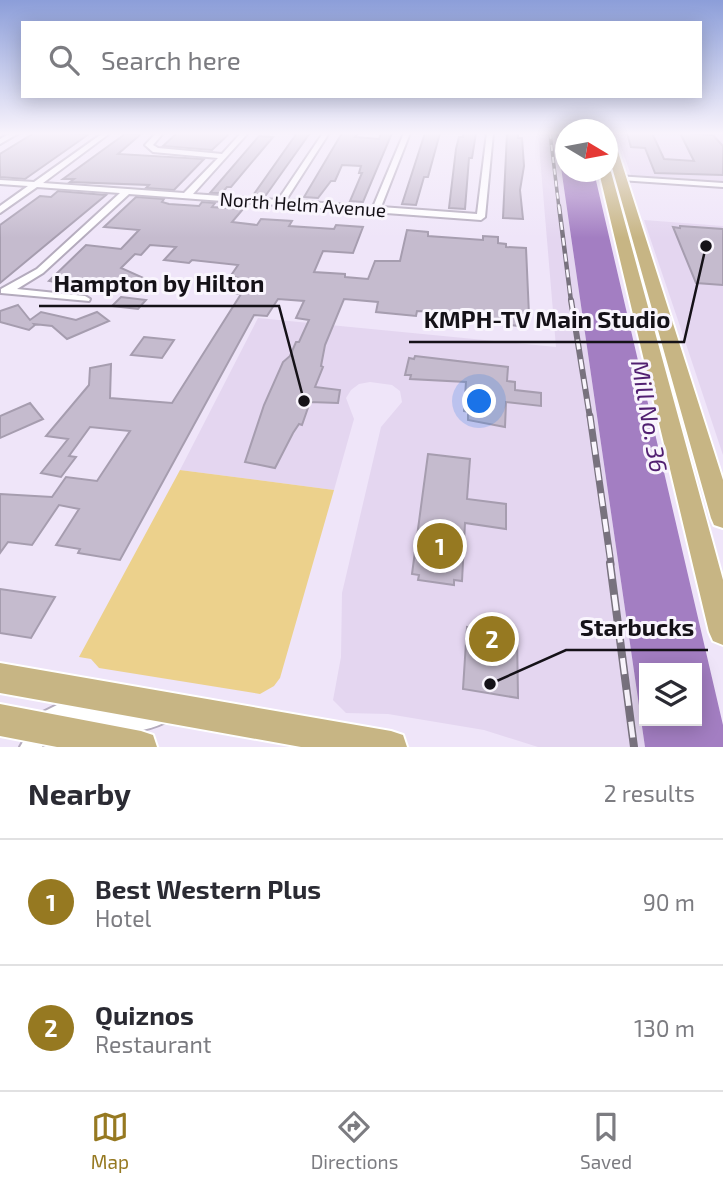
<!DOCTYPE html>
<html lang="en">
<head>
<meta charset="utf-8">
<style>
	:root { --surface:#fff; --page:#f2f2f3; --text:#2b2b33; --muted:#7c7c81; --line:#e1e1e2; --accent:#967921 }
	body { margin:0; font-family:"Exo 2",sans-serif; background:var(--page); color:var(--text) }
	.controls { position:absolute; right:21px; bottom:21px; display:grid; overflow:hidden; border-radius:0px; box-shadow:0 4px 18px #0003 }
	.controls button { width:63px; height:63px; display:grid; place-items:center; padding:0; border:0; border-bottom:2px solid var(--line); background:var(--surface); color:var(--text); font:35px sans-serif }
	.compass { position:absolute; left:555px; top:119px; width:63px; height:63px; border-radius:50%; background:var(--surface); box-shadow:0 4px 18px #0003; rotate:100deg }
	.you { position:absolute; left:480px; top:402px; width:24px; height:24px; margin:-18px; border:5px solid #fff; border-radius:50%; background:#1a73e8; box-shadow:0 0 0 10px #1a73e833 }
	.badge { display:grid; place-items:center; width:46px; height:46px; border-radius:50%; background:var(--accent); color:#fff; font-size:23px; font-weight:700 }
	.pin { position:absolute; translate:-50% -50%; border:4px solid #fff; box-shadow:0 2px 7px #0006 }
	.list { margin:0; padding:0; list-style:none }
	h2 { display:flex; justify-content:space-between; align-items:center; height:91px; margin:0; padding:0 28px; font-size:30px }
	h2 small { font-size:23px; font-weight:400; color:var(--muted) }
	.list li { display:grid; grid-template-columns:46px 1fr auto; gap:21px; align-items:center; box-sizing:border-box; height:126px; padding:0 28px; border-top:2px solid var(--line) }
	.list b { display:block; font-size:26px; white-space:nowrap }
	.list p { margin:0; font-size:23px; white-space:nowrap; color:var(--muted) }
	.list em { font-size:23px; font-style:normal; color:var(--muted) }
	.icon { flex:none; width:38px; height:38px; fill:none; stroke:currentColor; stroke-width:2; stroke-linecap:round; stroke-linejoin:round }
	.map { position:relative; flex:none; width:723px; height:747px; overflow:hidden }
	.search { position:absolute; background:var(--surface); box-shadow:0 4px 18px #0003; left:21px; right:21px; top:21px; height:77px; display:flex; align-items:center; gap:18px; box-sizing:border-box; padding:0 24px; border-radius:0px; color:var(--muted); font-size:26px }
	.sheet { height:343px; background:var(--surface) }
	nav { display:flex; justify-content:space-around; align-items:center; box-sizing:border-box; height:98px; border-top:2px solid var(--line); background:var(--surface); font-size:19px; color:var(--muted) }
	nav a { display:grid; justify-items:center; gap:4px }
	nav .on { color:var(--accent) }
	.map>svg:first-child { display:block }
</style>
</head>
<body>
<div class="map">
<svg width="723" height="747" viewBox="0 0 723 747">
	<rect width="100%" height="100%" fill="#efe5f9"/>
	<!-- built -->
	<path fill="#e4d6f0" d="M 538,133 L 556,133 L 645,747 L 538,747 L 484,730 L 388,714 L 346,713 L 333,700 L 341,657 L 342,593 L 381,427 L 402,402 L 400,391 L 392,385 L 370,382 L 359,384 L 351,390 L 346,398 L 354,419 L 334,490 L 180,470 L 258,318 L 556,347 Z
		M 616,133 L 723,133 L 723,182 L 631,175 Z
		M 644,220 L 723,226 L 723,455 L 684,338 Z"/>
	<!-- green -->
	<path fill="#ecd18c" d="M 180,470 L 334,490 L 280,678 L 274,686 L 260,694 L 99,668 L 91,659 L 79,657 Z"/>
	<!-- water -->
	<path fill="#a37ec2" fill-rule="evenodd" d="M 556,133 L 565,133 L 566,172 L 594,172 L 723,725 L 723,747 L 645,747 ZM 697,668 L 697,721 L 644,721 L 644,668 Z"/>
	<!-- building -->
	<path fill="#c5bbce" stroke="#a69daf" stroke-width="2" d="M 34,133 L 89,134 L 25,179 L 0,177 L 0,154 Z
		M 177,133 L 230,133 L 212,150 L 163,146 Z
		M 297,133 L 310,133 L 266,195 L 254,194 Z
		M 342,133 L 358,133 L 355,137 L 379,139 L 381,133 L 392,133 L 363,202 L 350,201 L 362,173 L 359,173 L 361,166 L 342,165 L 335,181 L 331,181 L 318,198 L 304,197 Z
		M 425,133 L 440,133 L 428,177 L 424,177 L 416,205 L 402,204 Z
		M 463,133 L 476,133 L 472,158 L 469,158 L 465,209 L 449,208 L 456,149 L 459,137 L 463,137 Z
		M 507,133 L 518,133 L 518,138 L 522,138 L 524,166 L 520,190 L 523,219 L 503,218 Z
		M 627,133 L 652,133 L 664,159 L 694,161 L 680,133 L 713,135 L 723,146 L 723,175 L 655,173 L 645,148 L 631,147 Z
		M 125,134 L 141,134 L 118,154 L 204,159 L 174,190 L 146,188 L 149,185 L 70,182 L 74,179 L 63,179 Z
		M 259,136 L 273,137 L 231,187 L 227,187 L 222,193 L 210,193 Z
		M 58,191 L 106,195 L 0,283 L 0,225 L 40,196 L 51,197 Z
		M 136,197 L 164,199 L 162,202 L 169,204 L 199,206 L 202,202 L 215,203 L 212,207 L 243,209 L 232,222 L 257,225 L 261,219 L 292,221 L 289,226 L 334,229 L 336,225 L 363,227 L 353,253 L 323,251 L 314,272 L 345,274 L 345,277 L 368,279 L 375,261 L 400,261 L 407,230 L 428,232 L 428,236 L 483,240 L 483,236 L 498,237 L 498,243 L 506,244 L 506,247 L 526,248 L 529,315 L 519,314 L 519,326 L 477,321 L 478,317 L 456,313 L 417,311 L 416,316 L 376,312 L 378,302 L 344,299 L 325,345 L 321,366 L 323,367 L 315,387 L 340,390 L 338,403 L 310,402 L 302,425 L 299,424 L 293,433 L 275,468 L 245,462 L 264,405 L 283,362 L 290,356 L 296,342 L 299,342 L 309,320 L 296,318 L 304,301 L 278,299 L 267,316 L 254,315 L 120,560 L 78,553 L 80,549 L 56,545 L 79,509 L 59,505 L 32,545 L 8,542 L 0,553 L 0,494 L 52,497 L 66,477 L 97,481 L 130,431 L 90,427 L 69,456 L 76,457 L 61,477 L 41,473 L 68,439 L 46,436 L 89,385 L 90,368 L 111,364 L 110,398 L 172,403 L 241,294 L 233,293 L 241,278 L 230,277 L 238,265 L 192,260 L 189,263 L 164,260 L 176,247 L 150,245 L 141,255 L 135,254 L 121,268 L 148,280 L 125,292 L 99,280 L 73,281 L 70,285 L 49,281 L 86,245 L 121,249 L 139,230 L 104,227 Z
		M 680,226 L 723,229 L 723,285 L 696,283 L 673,227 L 680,228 Z
		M 121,297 L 146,300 L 138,309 L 112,306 Z
		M 18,305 L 30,320 L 41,312 L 76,320 L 97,312 L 109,321 L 67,339 L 52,326 L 34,324 L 35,325 L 29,330 L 0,322 L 0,311 Z
		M 144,337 L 174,340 L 162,358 L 131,355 Z
		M 415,356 L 508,367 L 507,381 L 515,382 L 515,390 L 541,393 L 541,406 L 506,402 L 505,427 L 468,420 L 468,412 L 464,411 L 466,382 L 410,379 L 411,375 L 405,375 L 409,358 L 414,359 Z
		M 30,403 L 43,419 L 0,438 L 0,416 Z
		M 428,454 L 470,459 L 467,499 L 506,504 L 506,529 L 465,523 L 462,581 L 454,580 L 454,585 L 418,580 L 419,575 L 412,574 Z
		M 0,589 L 55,597 L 31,638 L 0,633 Z
		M 467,627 L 517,634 L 518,698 L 463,689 Z"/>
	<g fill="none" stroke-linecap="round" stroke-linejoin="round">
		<defs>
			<path id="minor" d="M 11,133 L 19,133 L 0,144 L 0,139 Z
				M 103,133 L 110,133 L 43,183 L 184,193 L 218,158 L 153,152 L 145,145 L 156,133 L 163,133 L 153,145 L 158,148 L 222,154 L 241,133 L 248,133 L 193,194 L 278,200 L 323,133 L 329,133 L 286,200 L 373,207 L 404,133 L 410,133 L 381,207 L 477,214 L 487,133 L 493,133 L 485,217 L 481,220 L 129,194 L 43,273 L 17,289 L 85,296 L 90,299 L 89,301 L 1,293 L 1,289 L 37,269 L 120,193 L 37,187 L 0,213 L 0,206 L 28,186 L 0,184 L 0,180 L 34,182 Z
				M 617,176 L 723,183 L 723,187 L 620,180 L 617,180 Z
				M 63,702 C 96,707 129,717 161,704 L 168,707 L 171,714 L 168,721 C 135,737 121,731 86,726 C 80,725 70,721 64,723 C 52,725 47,738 42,747 L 20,747 L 39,714 Z"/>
			<path id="primary" d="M 608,133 L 613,136 L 723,480 L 723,528 L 714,525 L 711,518 L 608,153 Z
				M 608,169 L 611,172 L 723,580 L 723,645 L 713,641 L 709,632 L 599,172 L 608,172 Z
				M 0,663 L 391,731 L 403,735 L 407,747 L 301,747 L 0,693 Z
				M 0,704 L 141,731 L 153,735 L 157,747 L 57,747 L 0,736 Z"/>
		</defs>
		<!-- minor casing -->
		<use href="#minor" stroke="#b4abbd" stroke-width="4"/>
		<!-- primary casing -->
		<use href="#primary" stroke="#fff" stroke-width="4"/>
		<!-- minor -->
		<use href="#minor" fill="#fff" fill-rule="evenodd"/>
		<!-- primary -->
		<use href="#primary" fill="#c7b584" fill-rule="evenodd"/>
		<defs>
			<path id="rail-far4" d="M 550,133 L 559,208"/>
			<path id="rail-far3" d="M 559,206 L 571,301"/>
			<path id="rail-far2" d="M 571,300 L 590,418"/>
			<path id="rail-far1" d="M 590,416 L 611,564"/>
			<path id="rail" d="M 610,563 L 634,747"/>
		</defs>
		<!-- rail-far4 casing -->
		<use href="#rail-far4" stroke="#78727e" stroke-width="3.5"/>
		<!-- rail-far3 casing -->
		<use href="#rail-far3" stroke="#78727e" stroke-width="4.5"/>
		<!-- rail-far2 casing -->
		<use href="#rail-far2" stroke="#78727e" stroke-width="6"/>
		<!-- rail-far1 casing -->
		<use href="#rail-far1" stroke="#78727e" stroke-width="7"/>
		<!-- rail casing -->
		<use href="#rail" stroke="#78727e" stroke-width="8"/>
		<!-- rail-far4 -->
		<use href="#rail-far4" stroke="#f9f5fd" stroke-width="2" stroke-dasharray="6" stroke-linecap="butt"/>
		<!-- rail-far3 -->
		<use href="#rail-far3" stroke="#f9f5fd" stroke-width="2.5" stroke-dasharray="8" stroke-linecap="butt"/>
		<!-- rail-far2 -->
		<use href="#rail-far2" stroke="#f9f5fd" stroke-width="3.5" stroke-dasharray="10" stroke-linecap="butt"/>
		<!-- rail-far1 -->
		<use href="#rail-far1" stroke="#f9f5fd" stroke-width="4.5" stroke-dasharray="13" stroke-linecap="butt"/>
		<!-- rail -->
		<use href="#rail" stroke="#f9f5fd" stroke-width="5" stroke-dasharray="16" stroke-linecap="butt"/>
	</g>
	<!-- sky -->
	<linearGradient id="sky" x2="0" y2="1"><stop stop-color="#8c9ed9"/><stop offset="0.56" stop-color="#f8f3fc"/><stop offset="1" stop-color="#f8f3fc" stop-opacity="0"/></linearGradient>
	<rect width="723" height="238" fill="url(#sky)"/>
	<g text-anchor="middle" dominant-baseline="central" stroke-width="6" stroke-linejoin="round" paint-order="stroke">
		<!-- far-street labels -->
		<g font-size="19" fill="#151218" stroke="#f9f5fd">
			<text transform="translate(303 204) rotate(4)">North Helm Avenue</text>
		</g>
		<!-- water labels -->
		<g font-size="24" font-style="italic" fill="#511f71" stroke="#f9f5fd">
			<text transform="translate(650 416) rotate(80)">Mill No. 36</text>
		</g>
	</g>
	<!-- callouts -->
	<path fill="none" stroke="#151218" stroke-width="2.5" d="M304 401L279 306H39M706 246L684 342H409M490 684L566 650H708"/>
	<g fill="#151218" stroke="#f9f5fd" stroke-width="2.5">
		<circle cx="304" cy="401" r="7"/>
		<circle cx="706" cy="246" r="7"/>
		<circle cx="490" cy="684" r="7"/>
	</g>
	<g font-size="24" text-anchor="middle" font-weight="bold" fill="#151218" stroke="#f9f5fd" stroke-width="6" stroke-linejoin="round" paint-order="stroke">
		<text x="159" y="292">Hampton by Hilton</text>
		<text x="547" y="328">KMPH-TV Main Studio</text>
		<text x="637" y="636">Starbucks</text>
	</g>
</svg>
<div class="controls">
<button><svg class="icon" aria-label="layers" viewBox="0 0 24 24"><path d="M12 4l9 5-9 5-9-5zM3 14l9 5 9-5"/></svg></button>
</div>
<svg class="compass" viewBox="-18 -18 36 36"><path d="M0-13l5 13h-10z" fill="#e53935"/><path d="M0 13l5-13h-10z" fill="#7c7c81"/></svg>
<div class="you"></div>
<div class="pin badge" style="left:440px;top:546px">1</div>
<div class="pin badge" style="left:492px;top:639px">2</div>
<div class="search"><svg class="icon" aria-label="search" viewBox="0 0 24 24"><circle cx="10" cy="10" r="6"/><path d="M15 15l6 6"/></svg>Search here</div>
</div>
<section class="sheet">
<h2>Nearby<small>2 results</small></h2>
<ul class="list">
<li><span class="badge">1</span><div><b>Best Western Plus</b><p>Hotel</p></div><em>90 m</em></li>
<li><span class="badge">2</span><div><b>Quiznos</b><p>Restaurant</p></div><em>130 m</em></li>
</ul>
</section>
<nav>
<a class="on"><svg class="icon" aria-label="map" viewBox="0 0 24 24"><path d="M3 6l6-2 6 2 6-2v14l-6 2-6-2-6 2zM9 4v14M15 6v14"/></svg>Map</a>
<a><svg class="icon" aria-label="directions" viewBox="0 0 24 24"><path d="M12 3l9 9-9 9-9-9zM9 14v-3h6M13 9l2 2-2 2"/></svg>Directions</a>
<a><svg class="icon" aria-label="saved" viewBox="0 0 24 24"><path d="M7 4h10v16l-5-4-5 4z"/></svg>Saved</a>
</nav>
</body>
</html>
